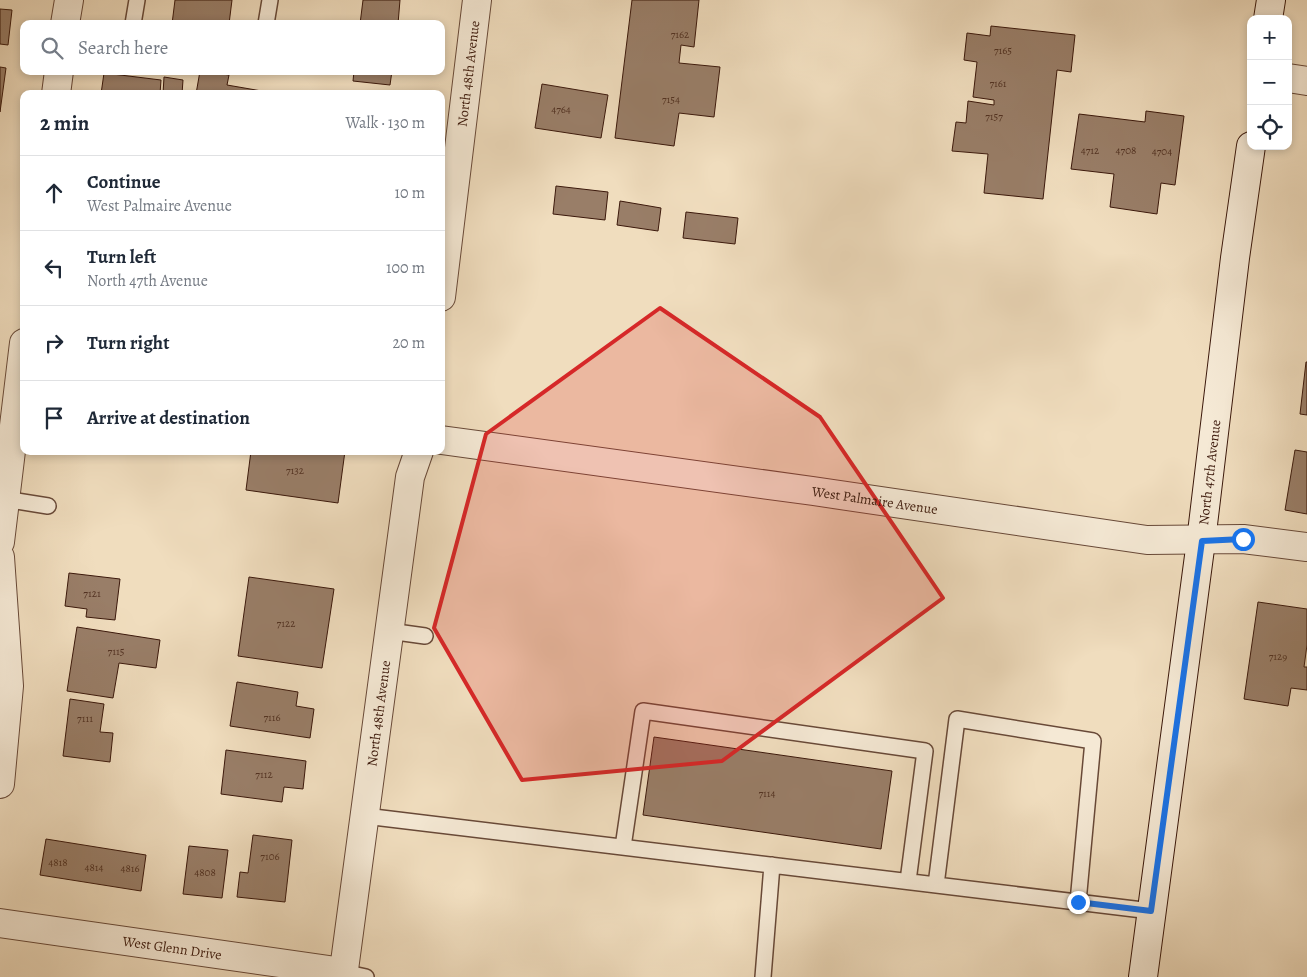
<!DOCTYPE html>
<html lang="en">
<head>
<meta charset="utf-8">
<style>
	:root { --surface:#fff; --page:#f2f2f3; --text:#1f2937; --muted:#747a83; --line:#e0e1e3 }
	body { margin:0; font-family:Alegreya,serif; background:var(--page); color:var(--text) }
	.controls { position:absolute; right:15px; top:15px; display:grid; overflow:hidden; border-radius:10px; box-shadow:0 2px 8px #0003 }
	.controls button { width:45px; height:45px; display:grid; place-items:center; padding:0; border:0; border-bottom:1px solid var(--line); background:var(--surface); color:var(--text); font:25px sans-serif }
	.stop { position:absolute; width:15px; height:15px; margin:-11px; border:4px solid #1a73e8; border-radius:50%; background:#fff }
	.stop.end { background:#1a73e8; border-color:#fff; box-shadow:0 1px 5px #0008 }
	.list { margin:0; padding:0; list-style:none }
	h2 { display:flex; justify-content:space-between; align-items:center; height:65px; margin:0; padding:0 20px; font-size:21px }
	h2 small { font-size:16px; font-weight:400; color:var(--muted) }
	.list li { display:grid; grid-template-columns:32px 1fr auto; gap:15px; align-items:center; box-sizing:border-box; height:75px; padding:0 20px; border-top:1px solid var(--line) }
	.list b { display:block; font-size:19px; white-space:nowrap }
	.list p { margin:0; font-size:16px; white-space:nowrap; color:var(--muted) }
	.list em { font-size:16px; font-style:normal; color:var(--muted) }
	.icon { flex:none; width:28px; height:28px; fill:none; stroke:currentColor; stroke-width:2; stroke-linecap:round; stroke-linejoin:round }
	.map { position:relative; flex:none; width:1307px; height:977px; overflow:hidden }
	.search { position:absolute; background:var(--surface); box-shadow:0 2px 8px #0003; left:20px; top:20px; width:425px; height:55px; display:flex; align-items:center; gap:12px; box-sizing:border-box; padding:0 18px; border-radius:10px; color:var(--muted); font-size:19px }
	.panel { position:absolute; background:var(--surface); box-shadow:0 2px 8px #0003; left:20px; top:90px; width:425px; height:365px; border-radius:10px }
	.map>svg:first-child { display:block }
</style>
</head>
<body>
<div class="map">
<svg width="1307" height="977" viewBox="0 0 1307 977">
	<rect width="100%" height="100%" fill="#f0ddbe"/>
	<filter id="stains"><feTurbulence type="fractalNoise" baseFrequency=".004" numOctaves="4"/><feColorMatrix values="0 0 0 0 .2 0 0 0 0 .09 0 0 0 0 .02 0 0 0 .5 -.17"/></filter>
	<radialGradient id="worn" r=".72"><stop offset=".6" stop-color="#630" stop-opacity="0"/><stop offset="1" stop-color="#630" stop-opacity=".3"/></radialGradient>
	<!-- building -->
	<path fill="#997e68" stroke="#3b180b" d="M 175,0 L 232,0 L 229,24 L 172,24 Z
		M 363,0 L 400,0 L 398,24 L 360,24 Z
		M 632,0 L 699,0 L 694,47 L 681,45 L 679,63 L 720,67 L 714,117 L 679,113 L 674,146 L 615,138 Z
		M 0,9 L 12,10 L 8,45 L 0,44 Z
		M 991,26 L 1075,35 L 1071,72 L 1057,70 L 1043,199 L 984,193 L 988,154 L 952,151 L 956,122 L 966,123 L 968,101 L 994,105 L 994,100 L 973,97 L 977,62 L 964,60 L 967,33 L 990,36 Z
		M 0,67 L 6,68 L 0,112 Z
		M 200,71 L 229,75 L 227,85 L 279,94 L 196,94 Z
		M 354,71 L 392,71 L 390,85 L 353,81 Z
		M 104,73 L 161,80 L 160,94 L 101,94 Z
		M 164,77 L 183,80 L 182,94 L 163,94 Z
		M 542,84 L 608,95 L 601,138 L 535,128 Z
		M 1146,111 L 1184,116 L 1175,185 L 1161,183 L 1157,214 L 1110,207 L 1114,174 L 1071,169 L 1079,114 L 1145,122 Z
		M 556,186 L 608,192 L 605,220 L 553,214 Z
		M 620,201 L 661,208 L 658,231 L 617,225 Z
		M 686,212 L 738,218 L 735,244 L 683,238 Z
		M 1306,362 L 1307,362 L 1307,415 L 1300,414 Z
		M 1295,450 L 1307,452 L 1307,514 L 1285,510 Z
		M 251,451 L 345,451 L 338,503 L 246,490 Z
		M 69,573 L 120,579 L 115,620 L 86,617 L 87,609 L 65,606 Z
		M 249,577 L 334,589 L 322,668 L 238,656 Z
		M 1258,602 L 1307,609 L 1307,645 L 1304,667 L 1307,667 L 1307,690 L 1291,688 L 1288,706 L 1244,699 Z
		M 77,627 L 160,640 L 156,668 L 119,663 L 113,698 L 67,691 Z
		M 237,682 L 298,692 L 296,706 L 314,709 L 310,738 L 230,726 Z
		M 70,699 L 104,704 L 100,732 L 113,733 L 110,762 L 63,756 Z
		M 654,737 L 892,771 L 881,849 L 643,815 Z
		M 226,750 L 306,761 L 303,789 L 284,787 L 282,802 L 221,794 Z
		M 253,835 L 292,840 L 285,902 L 237,897 L 240,872 L 248,873 Z
		M 46,839 L 146,855 L 141,891 L 40,875 Z
		M 189,846 L 228,850 L 222,898 L 183,894 Z"/>
	<g fill="none" stroke-linecap="round" stroke-linejoin="round">
		<defs>
			<path id="lane" d="M 133,24 L 137,0
				M 266,24 L 270,0
				M 4,499 L 48,506
				M 389,631 L 425,636
				M 365,816 L 1151,911
				M 623,847 L 643,711 L 925,751 L 908,881
				M 936,885 L 957,719 L 1093,741 L 1078,902
				M 343,972 L 366,977
				M 763,977 L 772,865"/>
			<g id="street">
				<path d="M 65,24 L 69,0"/>
				<path d="M 1288,78 L 1307,81"/>
				<path d="M 56,94 L 59,71"/>
				<path id="s1" d="M 441,297 L 477,0"/>
				<path id="s2" d="M 441,440 L 813,491 L 1147,540 L 1243,539 L 1307,547"/>
				<path d="M 0,542 L 24,343"/>
				<path d="M 0,557 L 9,686 L 0,784"/>
				<path id="s3" d="M 0,923 L 343,972"/>
				<path id="s4" d="M 343,977 L 410,477 L 419,451"/>
			</g>
			<g id="secondary">
				<path d="M 1268,19 L 1271,0"/>
				<path id="s5" d="M 1143,977 L 1201,541 L 1235,258 L 1251,146"/>
			</g>
		</defs>
		<!-- lane casing -->
		<use href="#lane" stroke="#684938" stroke-width="18"/>
		<!-- street casing -->
		<use href="#street" stroke="#684938" stroke-width="30"/>
		<!-- secondary casing -->
		<use href="#secondary" stroke="#3b180b" stroke-width="30"/>
		<!-- lane -->
		<use href="#lane" stroke="#f5e9d5" stroke-width="15"/>
		<!-- street -->
		<use href="#street" stroke="#f5e9d5" stroke-width="28"/>
		<!-- secondary -->
		<use href="#secondary" stroke="#f5e9d5" stroke-width="28"/>
	</g>
	<g fill="none" stroke-linecap="round" stroke-linejoin="round">
		<!-- route -->
		<path stroke="#1a73e8" stroke-width="6" d="M 1078,902 L 1151,911 L 1202,541 L 1243,539"/>
	</g>
	<!-- marked area -->
	<path fill="#d62828" fill-opacity="0.2" stroke="#d62828" stroke-width="4" stroke-linejoin="round" d="M 660,308 L 820,417 L 943,598 L 722,761 L 522,780 L 434,628 L 486,434 Z"/>
	<g text-anchor="middle" dominant-baseline="central" stroke-width="5" stroke-linejoin="round" paint-order="stroke">
		<!-- number labels -->
		<g font-size="11" fill="#523222">
			<text x="680" y="34">7162</text>
			<text x="1003" y="50">7165</text>
			<text x="998" y="83">7161</text>
			<text x="671" y="99">7154</text>
			<text x="561" y="109">4764</text>
			<text x="994" y="116">7157</text>
			<text x="1090" y="150">4712</text>
			<text x="1126" y="150">4708</text>
			<text x="1162" y="151">4704</text>
			<text x="295" y="470">7132</text>
			<text x="92" y="593">7121</text>
			<text x="286" y="623">7122</text>
			<text x="116" y="651">7115</text>
			<text x="1278" y="656">7129</text>
			<text x="272" y="717">7116</text>
			<text x="85" y="718">7111</text>
			<text x="264" y="774">7112</text>
			<text x="767" y="793">7114</text>
			<text x="270" y="856">7106</text>
			<text x="58" y="862">4818</text>
			<text x="94" y="867">4814</text>
			<text x="130" y="868">4816</text>
			<text x="205" y="872">4808</text>
		</g>
		<!-- street labels -->
		<g font-size="14" fill="#3b180b" stroke="#f5e9d5">
			<text stroke="none"><textPath href="#s1" startOffset="225">North 48th Avenue</textPath></text>
			<text stroke="none"><textPath href="#s5" startOffset="509">North 47th Avenue</textPath></text>
			<text stroke="none"><textPath href="#s2" startOffset="438">West Palmaire Avenue</textPath></text>
			<text stroke="none"><textPath href="#s4" startOffset="266">North 48th Avenue</textPath></text>
			<text stroke="none"><textPath href="#s3" startOffset="174">West Glenn Drive</textPath></text>
		</g>
	</g>
	<rect width="100%" height="100%" filter="url(#stains)"/>
	<rect width="100%" height="100%" fill="url(#worn)"/>
</svg>
<div class="controls">
<button>+</button>
<button>−</button>
<button><svg class="icon" aria-label="locate" viewBox="0 0 24 24"><circle cx="12" cy="12" r="6"/><path d="M12 2v4M12 18v4M2 12h4M18 12h4"/></svg></button>
</div>
<div class="stop" style="left:1243px;top:539px"></div>
<div class="stop end" style="left:1078px;top:902px"></div>
<div class="search"><svg class="icon" aria-label="search" viewBox="0 0 24 24"><circle cx="10" cy="10" r="6"/><path d="M15 15l6 6"/></svg>Search here</div>
<section class="panel">
<h2>2 min<small>Walk · 130 m</small></h2>
<ul class="list">
<li><svg class="icon" aria-label="ahead" viewBox="0 0 24 24"><path d="M12 20V5M6 11l6-6 6 6"/></svg><div><b>Continue</b><p>West Palmaire Avenue</p></div><em>10 m</em></li>
<li><svg class="icon" aria-label="left" viewBox="0 0 24 24"><path d="M17 20v-9H6M10 6l-5 5 5 5"/></svg><div><b>Turn left</b><p>North 47th Avenue</p></div><em>100 m</em></li>
<li><svg class="icon" aria-label="right" viewBox="0 0 24 24"><path d="M7 20v-9h11M14 6l5 5-5 5"/></svg><div><b>Turn right</b></div><em>20 m</em></li>
<li><svg class="icon" aria-label="arrive" viewBox="0 0 24 24"><path d="M6 21V4h12l-3 4 3 4H6"/></svg><div><b>Arrive at destination</b></div></li>
</ul>
</section>
</div>
</body>
</html>
